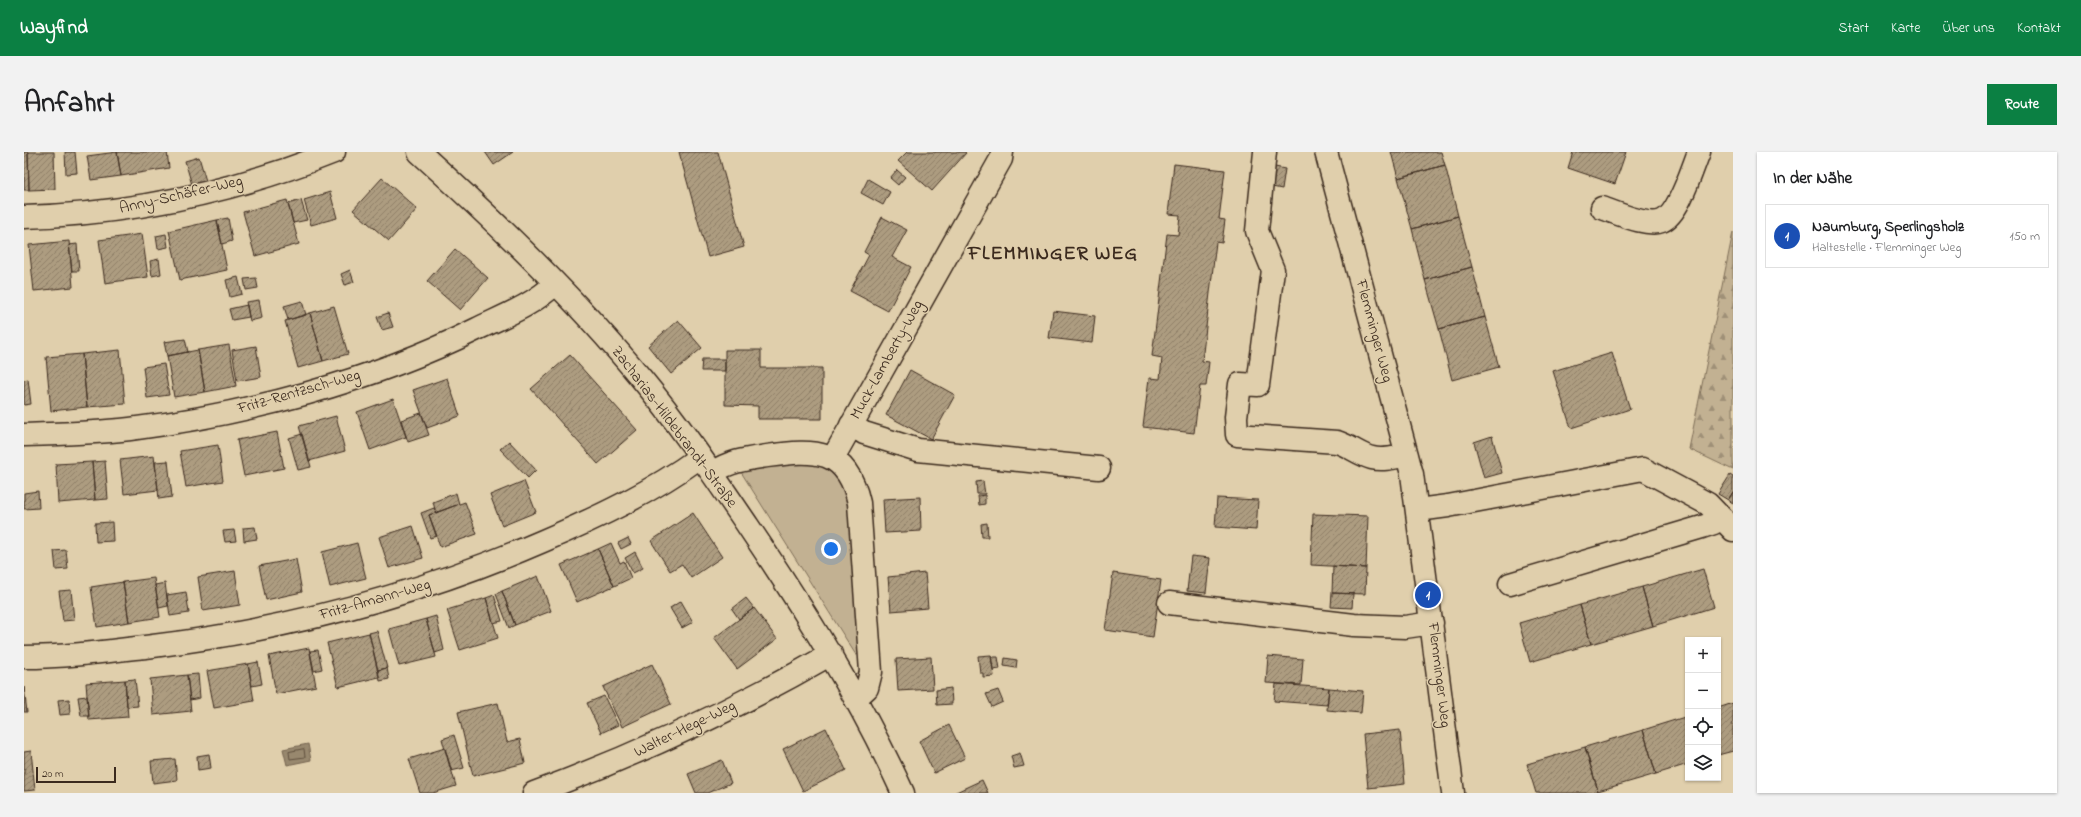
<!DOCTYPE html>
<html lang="de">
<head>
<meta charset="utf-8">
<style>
	:root { --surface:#fff; --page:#f2f2f2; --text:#202124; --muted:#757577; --line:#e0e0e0; --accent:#0b8043 }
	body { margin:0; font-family:"Indie Flower",sans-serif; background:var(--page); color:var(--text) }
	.controls { position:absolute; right:12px; bottom:12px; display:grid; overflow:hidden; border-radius:0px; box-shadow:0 1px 3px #0004 }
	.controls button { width:36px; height:36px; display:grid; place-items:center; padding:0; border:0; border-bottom:1px solid var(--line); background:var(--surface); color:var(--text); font:20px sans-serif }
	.scale { position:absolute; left:12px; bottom:10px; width:80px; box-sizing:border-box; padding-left:4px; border:2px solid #3b2a1e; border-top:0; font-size:11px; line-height:14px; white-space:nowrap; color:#3b2a1e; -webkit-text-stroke:3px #e0cfac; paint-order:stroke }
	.you { position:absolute; left:807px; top:397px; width:14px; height:14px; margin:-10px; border:3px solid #fff; border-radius:50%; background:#1a73e8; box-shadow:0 0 0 6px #1a73e833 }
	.badge { display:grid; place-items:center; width:26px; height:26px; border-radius:50%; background:var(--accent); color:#fff; font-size:13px; font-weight:700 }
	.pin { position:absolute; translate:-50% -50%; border:2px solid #fff; box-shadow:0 1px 4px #0006 }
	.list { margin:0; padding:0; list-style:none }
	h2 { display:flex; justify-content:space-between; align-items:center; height:52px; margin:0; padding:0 16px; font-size:17px }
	h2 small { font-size:13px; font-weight:400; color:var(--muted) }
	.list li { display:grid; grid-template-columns:26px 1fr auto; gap:12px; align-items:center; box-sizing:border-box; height:64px; margin:0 8px 8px; padding:0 8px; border:1px solid var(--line); border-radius:0px }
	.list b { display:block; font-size:15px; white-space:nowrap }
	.list p { margin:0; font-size:13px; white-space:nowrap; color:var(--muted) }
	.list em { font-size:13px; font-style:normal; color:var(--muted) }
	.icon { flex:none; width:22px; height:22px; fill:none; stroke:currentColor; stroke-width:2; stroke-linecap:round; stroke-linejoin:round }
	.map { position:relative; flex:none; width:1709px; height:641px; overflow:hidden; border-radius:0px }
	header { display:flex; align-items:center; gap:24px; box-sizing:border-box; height:56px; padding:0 20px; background:var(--accent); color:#fff }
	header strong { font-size:19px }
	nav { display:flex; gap:22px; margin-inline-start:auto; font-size:14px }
	.intro { display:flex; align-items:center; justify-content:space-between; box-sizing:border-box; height:96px; padding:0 24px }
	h1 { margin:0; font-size:28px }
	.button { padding:10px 18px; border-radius:0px; background:var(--accent); color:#fff; font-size:14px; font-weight:700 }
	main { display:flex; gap:24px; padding:0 24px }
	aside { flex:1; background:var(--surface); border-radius:0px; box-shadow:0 1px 3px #0004 }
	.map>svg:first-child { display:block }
</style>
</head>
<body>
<header>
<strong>Wayfind</strong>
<nav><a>Start</a><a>Karte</a><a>Über uns</a><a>Kontakt</a></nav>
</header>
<div class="intro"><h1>Anfahrt</h1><a class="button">Route</a></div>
<main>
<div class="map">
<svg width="1709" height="641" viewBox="0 0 1709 641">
	<defs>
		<pattern id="forest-firs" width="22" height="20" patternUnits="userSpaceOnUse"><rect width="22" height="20" fill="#c2b192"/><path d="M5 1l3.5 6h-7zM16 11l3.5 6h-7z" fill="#9f9077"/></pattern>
		<pattern id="building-hatch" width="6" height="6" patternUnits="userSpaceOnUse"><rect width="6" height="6" fill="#ad9c80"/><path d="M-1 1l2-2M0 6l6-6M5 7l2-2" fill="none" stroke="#8e7f68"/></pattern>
	</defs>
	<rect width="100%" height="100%" fill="#e0cfac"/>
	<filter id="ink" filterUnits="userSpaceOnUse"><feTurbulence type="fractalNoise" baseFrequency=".025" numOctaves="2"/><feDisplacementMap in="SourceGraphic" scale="8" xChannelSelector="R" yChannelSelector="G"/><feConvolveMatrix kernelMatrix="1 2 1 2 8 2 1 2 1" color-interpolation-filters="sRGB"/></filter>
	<g filter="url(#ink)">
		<!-- green -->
		<path fill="#c2b192" stroke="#7e6e58" d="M 786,310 C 807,315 816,321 825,341 L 840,501 L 832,503 L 717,320 L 734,312 Z"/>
		<!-- forest -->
		<path fill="url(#forest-firs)" stroke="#7e6e58" d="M 1709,80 L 1709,318 L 1665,297 Z"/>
		<!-- water -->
		<path fill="#98886e" stroke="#73624e" d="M 284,592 L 287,608 L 263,613 L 259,597 Z"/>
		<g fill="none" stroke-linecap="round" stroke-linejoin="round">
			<!-- shore -->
			<path stroke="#60503e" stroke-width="1" d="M 280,597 L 281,605 L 266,607 L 265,600 Z"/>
		</g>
		<!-- building -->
		<path fill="url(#building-hatch)" stroke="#3b2a1e" d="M 0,0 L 4,0 L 5,38 L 0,38 Z
			M 4,0 L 30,0 L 31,37 L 5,38 Z
			M 41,0 L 51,0 L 53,21 L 42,22 Z
			M 93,0 L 143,0 L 145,16 L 97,24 Z
			M 93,0 L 97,24 L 67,28 L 63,4 Z
			M 461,0 L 489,0 L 470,13 Z
			M 655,0 L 694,0 L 720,95 L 684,105 Z
			M 883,0 L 941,0 L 942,1 L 908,39 L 874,9 Z
			M 1367,0 L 1417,0 L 1421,13 L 1374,26 Z
			M 1549,0 L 1602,0 L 1591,32 L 1544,16 Z
			M 175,5 L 182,29 L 168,33 L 161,9 Z
			M 1150,12 L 1201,18 L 1195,67 L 1201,68 L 1198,91 L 1192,90 L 1178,209 L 1185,210 L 1182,234 L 1176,234 L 1170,281 L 1119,275 L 1125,226 L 1136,227 L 1138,206 L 1128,204 L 1143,82 L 1154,83 L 1156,63 L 1144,62 Z
			M 1421,13 L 1434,64 L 1388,77 L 1374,26 Z
			M 1251,15 L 1261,17 L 1258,37 L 1248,35 Z
			M 873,18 L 881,25 L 874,33 L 866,26 Z
			M 358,26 L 393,57 L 365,89 L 329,58 Z
			M 844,27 L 866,40 L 859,53 L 837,41 Z
			M 306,40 L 313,66 L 287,73 L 280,48 Z
			M 263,48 L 275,92 L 231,104 L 219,60 Z
			M 277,48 L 283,68 L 269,71 L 264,52 Z
			M 1434,64 L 1448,115 L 1401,128 L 1388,77 Z
			M 858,65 L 883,78 L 868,105 L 887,115 L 864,159 L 826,139 L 845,103 L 840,100 Z
			M 204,66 L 208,89 L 198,92 L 193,68 Z
			M 193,68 L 203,118 L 156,128 L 145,79 Z
			M 118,82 L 124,125 L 81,131 L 75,88 Z
			M 142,82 L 144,95 L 134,97 L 132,84 Z
			M 45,89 L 49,135 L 10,139 L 5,93 Z
			M 53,92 L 55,119 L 48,119 L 45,93 Z
			M 431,97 L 464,126 L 436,158 L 403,129 Z
			M 135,107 L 137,122 L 128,124 L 126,109 Z
			M 1448,115 L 1461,165 L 1415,177 L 1401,128 Z
			M 326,118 L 330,130 L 321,133 L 317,122 Z
			M 214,125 L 218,142 L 206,145 L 202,128 Z
			M 232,126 L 234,136 L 222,138 L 220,127 Z
			M 235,148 L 238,166 L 226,169 L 222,150 Z
			M 278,149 L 282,163 L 264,168 L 260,154 Z
			M 223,153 L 225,165 L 208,168 L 205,157 Z
			M 310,154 L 324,202 L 299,209 L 286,161 Z
			M 1029,159 L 1071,164 L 1068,191 L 1025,186 Z
			M 286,161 L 299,209 L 274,216 L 261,169 Z
			M 364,161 L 369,175 L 358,178 L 353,165 Z
			M 1461,165 L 1475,215 L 1428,228 L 1415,177 Z
			M 654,168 L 678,196 L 647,222 L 624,194 Z
			M 161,187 L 164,200 L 143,204 L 140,190 Z
			M 205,193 L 212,234 L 181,240 L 174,198 Z
			M 232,194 L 237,225 L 213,229 L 208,198 Z
			M 96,198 L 101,252 L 63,255 L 58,202 Z
			M 174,198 L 181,240 L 150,245 L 143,204 Z
			M 701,198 L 737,198 L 737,216 L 798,216 L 798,267 L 734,267 L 734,254 L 701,253 Z
			M 1588,201 L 1606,257 L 1547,276 L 1529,219 Z
			M 58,202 L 63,255 L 27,259 L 22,205 Z
			M 546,203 L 613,278 L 574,312 L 507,237 Z
			M 678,207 L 701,207 L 701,219 L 677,219 Z
			M 140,212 L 145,243 L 123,246 L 119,215 Z
			M 886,218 L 931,243 L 907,287 L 862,263 Z
			M 423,226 L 436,264 L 403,276 L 389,238 Z
			M 4,227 L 7,252 L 0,253 L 0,228 Z
			M 369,247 L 382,285 L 346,298 L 333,260 Z
			M 397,261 L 405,283 L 384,290 L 377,268 Z
			M 312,264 L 321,299 L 285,309 L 275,274 Z
			M 253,280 L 260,316 L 220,324 L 213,288 Z
			M 278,282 L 287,315 L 274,318 L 265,286 Z
			M 1468,284 L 1478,321 L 1460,326 L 1450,290 Z
			M 485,289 L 512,318 L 504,326 L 476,297 Z
			M 194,293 L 199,329 L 162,335 L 156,299 Z
			M 130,304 L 134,338 L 100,342 L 96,308 Z
			M 81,309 L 84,347 L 71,348 L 68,310 Z
			M 144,309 L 148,345 L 135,347 L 131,310 Z
			M 68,310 L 71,348 L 34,351 L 32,312 Z
			M 1706,323 L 1709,325 L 1709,340 L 1704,348 L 1694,342 Z
			M 500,329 L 512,360 L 478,374 L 466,343 Z
			M 959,329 L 961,342 L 953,342 L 952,330 Z
			M 14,339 L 15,356 L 0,357 L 0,341 Z
			M 1709,340 L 1709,351 L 1704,348 Z
			M 432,341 L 435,352 L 412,361 L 409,350 Z
			M 961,343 L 961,352 L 955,353 L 954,344 Z
			M 896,345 L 897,379 L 861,381 L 859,347 Z
			M 1193,346 L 1234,348 L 1232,378 L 1191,375 Z
			M 441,350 L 453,382 L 416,395 L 405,363 Z
			M 410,356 L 412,361 L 405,363 L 413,384 L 406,386 L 397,361 Z
			M 669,361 L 698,405 L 667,426 L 658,412 L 646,419 L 627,389 Z
			M 1289,362 L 1344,364 L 1342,416 L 1287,413 Z
			M 88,370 L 89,389 L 72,390 L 71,371 Z
			M 963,371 L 964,385 L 958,385 L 957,372 Z
			M 389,374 L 399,406 L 365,416 L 355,385 Z
			M 231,375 L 233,387 L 220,389 L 219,376 Z
			M 210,378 L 212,389 L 201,390 L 199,379 Z
			M 604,386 L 607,392 L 597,397 L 594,391 Z
			M 333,391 L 342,426 L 306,435 L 298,400 Z
			M 587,391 L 596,411 L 600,409 L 607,426 L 590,434 L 574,397 Z
			M 574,397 L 590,434 L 553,450 L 537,413 Z
			M 42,398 L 44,417 L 32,418 L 30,399 Z
			M 611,400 L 619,416 L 609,421 L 601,406 Z
			M 1167,404 L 1186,406 L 1182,441 L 1163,439 Z
			M 272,407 L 278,440 L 242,448 L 235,414 Z
			M 1309,414 L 1342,416 L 1341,442 L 1308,441 Z
			M 1679,417 L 1690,455 L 1629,474 L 1618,435 Z
			M 211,419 L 216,453 L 179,459 L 174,425 Z
			M 901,421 L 904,456 L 867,459 L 864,425 Z
			M 1089,421 L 1137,428 L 1129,485 L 1081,478 Z
			M 514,424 L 527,459 L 491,473 L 478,439 Z
			M 130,426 L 136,465 L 105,470 L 99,430 Z
			M 99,430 L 105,470 L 73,475 L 67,435 Z
			M 141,431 L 144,454 L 135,456 L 131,433 Z
			M 1618,435 L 1629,474 L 1567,492 L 1556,453 Z
			M 47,438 L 50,468 L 39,469 L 35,439 Z
			M 478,439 L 491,473 L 485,476 L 472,442 Z
			M 162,440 L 165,461 L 146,464 L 143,443 Z
			M 1308,441 L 1329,442 L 1328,456 L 1307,455 Z
			M 470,443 L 478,469 L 469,471 L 462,446 Z
			M 462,446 L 474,486 L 436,498 L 423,458 Z
			M 722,446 L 730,456 L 715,467 L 708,457 Z
			M 657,449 L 669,470 L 658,476 L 646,456 Z
			M 1556,453 L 1567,492 L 1506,510 L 1495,471 Z
			M 730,456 L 753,487 L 713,517 L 690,486 Z
			M 412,464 L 420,498 L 411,501 L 402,467 Z
			M 402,467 L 412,505 L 375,514 L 365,477 Z
			M 353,479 L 363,516 L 354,518 L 345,481 Z
			M 345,481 L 355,525 L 314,535 L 303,491 Z
			M 285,496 L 292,534 L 252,542 L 245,504 Z
			M 294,498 L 298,517 L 290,519 L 286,499 Z
			M 967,503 L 970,524 L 959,525 L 959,521 L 956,521 L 954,504 Z
			M 1244,504 L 1279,507 L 1277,533 L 1242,531 Z
			M 907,505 L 909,537 L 874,539 L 872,507 Z
			M 967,505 L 974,505 L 976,517 L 969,518 Z
			M 981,506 L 993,508 L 992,516 L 980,514 Z
			M 234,510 L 238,532 L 228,534 L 224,512 Z
			M 224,512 L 230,549 L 190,556 L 183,519 Z
			M 628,512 L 647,552 L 598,575 L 579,535 Z
			M 363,516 L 365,527 L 356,529 L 354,518 Z
			M 174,522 L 176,546 L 166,548 L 163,523 Z
			M 163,523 L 167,559 L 129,563 L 126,527 Z
			M 111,527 L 114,554 L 103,555 L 101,528 Z
			M 101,528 L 104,565 L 65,568 L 62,531 Z
			M 1252,532 L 1305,536 L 1303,553 L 1250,549 Z
			M 0,535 L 3,560 L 0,560 Z
			M 927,536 L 928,552 L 913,553 L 912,538 Z
			M 1305,536 L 1339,539 L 1337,561 L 1303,558 Z
			M 974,538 L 979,550 L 968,555 L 962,542 Z
			M 63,544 L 65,564 L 57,564 L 54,545 Z
			M 580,544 L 594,573 L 577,581 L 563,551 Z
			M 45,547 L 46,562 L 36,563 L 34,548 Z
			M 474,551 L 483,590 L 496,587 L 501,611 L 449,624 L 434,560 Z
			M 1709,551 L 1709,599 L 1694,603 L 1694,556 Z
			M 1664,564 L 1664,612 L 1632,622 L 1619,578 Z
			M 925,573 L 941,606 L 910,621 L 895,589 Z
			M 802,576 L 822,618 L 779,639 L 759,597 Z
			M 1376,578 L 1381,632 L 1344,636 L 1339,582 Z
			M 1619,578 L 1632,622 L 1574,639 L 1561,595 Z
			M 430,583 L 440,616 L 427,619 L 418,587 Z
			M 1561,595 L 1574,639 L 1568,641 L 1512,641 L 1503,612 Z
			M 421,596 L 432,634 L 409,641 L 396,641 L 385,607 Z
			M 7,599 L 11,638 L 0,639 L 0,600 Z
			M 996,601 L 1000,614 L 990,616 L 987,604 Z
			M 185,602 L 187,616 L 174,618 L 173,604 Z
			M 151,607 L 153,628 L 129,631 L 127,609 Z
			M 698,608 L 707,631 L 683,641 L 672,641 L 664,622 Z
			M 958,628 L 964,641 L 930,641 Z"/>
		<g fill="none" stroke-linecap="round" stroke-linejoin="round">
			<defs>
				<path id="minor" d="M 395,0 C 473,71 550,145 617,226 C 656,273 690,324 724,374 C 782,460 836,547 879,641
					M 1241,0 L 1233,79 L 1249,118 L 1234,233 L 1216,232 L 1212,265 L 1213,283 L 1313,290 C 1326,294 1336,303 1348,306 C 1360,309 1372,305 1383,303
					M 1302,0 L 1388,322 L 1429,641
					M 1578,56 C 1593,61 1623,75 1638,69 C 1655,62 1668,17 1675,0
					M 0,65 C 106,62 212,39 310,0
					M 827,273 L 840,281 L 894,298 L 1075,316
					M 0,283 C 35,282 71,281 106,277 C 223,262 346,230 453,177 C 480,164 509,153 531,132
					M 809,306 L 977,7 L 978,0
					M 688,321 C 705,309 723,307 743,304 C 791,297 823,296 835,351 L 847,520 L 843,536 L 831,547
					M 1394,358 L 1424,354 L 1619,317 L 1684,352 L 1709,378
					M 1486,432 L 1678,375 L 1690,371 L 1697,364
					M 1145,451 L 1330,473 L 1381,475 L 1408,471
					M 0,505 C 43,505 86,499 129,494 C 266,477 392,444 519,389 C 573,366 628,340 676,305
					M 510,641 C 613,603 712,557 807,502"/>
			</defs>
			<!-- minor casing -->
			<use href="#minor" stroke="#3b2a1e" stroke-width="25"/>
			<!-- minor -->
			<use href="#minor" stroke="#e0cfac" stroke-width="22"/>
		</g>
	</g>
	<g text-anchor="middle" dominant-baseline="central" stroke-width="3" stroke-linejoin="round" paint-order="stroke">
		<!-- street labels -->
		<g font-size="16" fill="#3b2a1e" stroke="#e0cfac">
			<text transform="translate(157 43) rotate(-13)">Anny-Schäfer-Weg</text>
			<text transform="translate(1350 179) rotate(75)">Flemminger Weg</text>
			<text transform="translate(863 208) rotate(-61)">Muck-Lamberty-Weg</text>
			<text transform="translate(275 240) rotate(-16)">Fritz-Rentzsch-Weg</text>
			<text transform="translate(650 275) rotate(53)">Zacharias-Hildebrandt-Straße</text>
			<text transform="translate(351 448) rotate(-16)">Fritz-Amann-Weg</text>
			<text transform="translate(1415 523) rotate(83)">Flemminger Weg</text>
			<text transform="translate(661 577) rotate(-26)">Walter-Hege-Weg</text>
		</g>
		<!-- district labels -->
		<g font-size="20" font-weight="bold" letter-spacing="1" fill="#3b2a1e" stroke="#e0cfac">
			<text x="1029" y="102">FLEMMINGER WEG</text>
		</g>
	</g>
</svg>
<div class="controls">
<button>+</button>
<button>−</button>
<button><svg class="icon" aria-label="locate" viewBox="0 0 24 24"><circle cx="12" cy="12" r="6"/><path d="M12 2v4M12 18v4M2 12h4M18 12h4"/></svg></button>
<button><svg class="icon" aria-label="layers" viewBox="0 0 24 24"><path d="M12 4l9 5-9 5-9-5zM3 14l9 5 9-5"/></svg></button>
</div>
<div class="scale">20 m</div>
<div class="you"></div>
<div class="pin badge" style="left:1404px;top:443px;background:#1a4fb4">1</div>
</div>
<aside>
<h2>In der Nähe<small></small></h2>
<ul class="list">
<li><span class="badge" style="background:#1a4fb4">1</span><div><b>Naumburg, Sperlingsholz</b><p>Haltestelle · Flemminger Weg</p></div><em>150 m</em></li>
</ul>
</aside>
</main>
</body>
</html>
